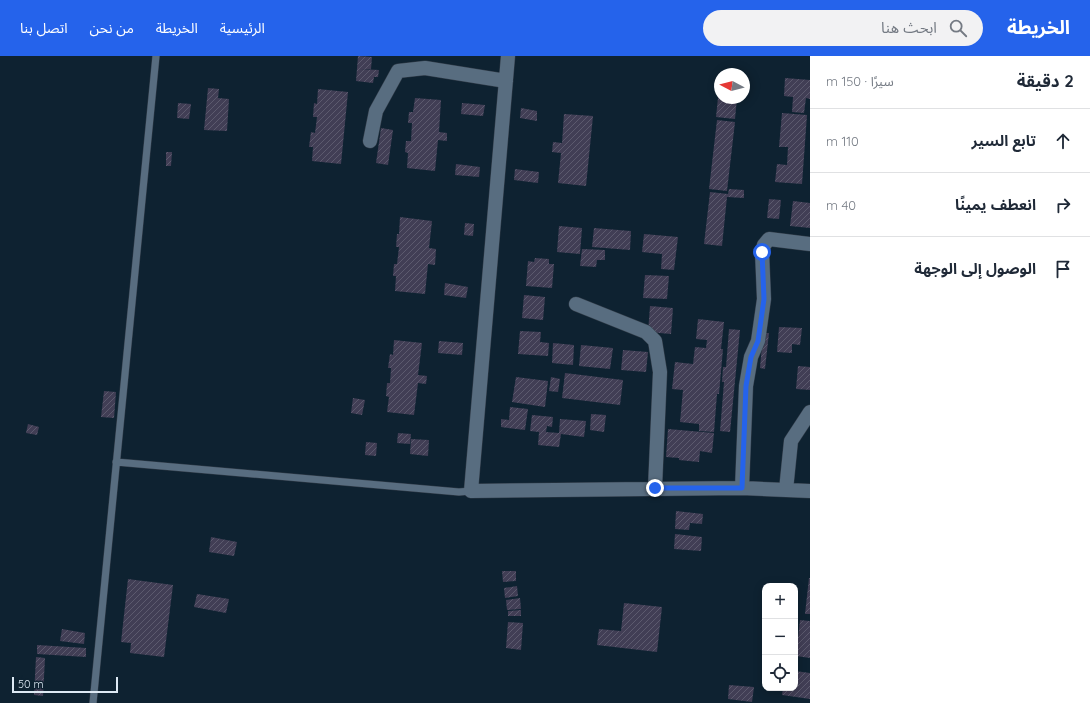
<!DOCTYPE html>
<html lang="ar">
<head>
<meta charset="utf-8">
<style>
	:root { --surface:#fff; --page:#f2f2f3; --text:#1f2937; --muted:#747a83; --line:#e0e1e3; --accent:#2563eb }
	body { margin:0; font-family:Quicksand,"Noto Sans Arabic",sans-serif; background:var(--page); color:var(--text); direction:rtl }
	.controls { position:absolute; right:12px; bottom:12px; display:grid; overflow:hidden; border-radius:8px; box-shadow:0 2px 10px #0003 }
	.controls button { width:36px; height:36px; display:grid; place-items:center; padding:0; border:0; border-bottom:1px solid var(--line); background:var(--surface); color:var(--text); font:20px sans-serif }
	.compass { position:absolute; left:714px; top:12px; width:36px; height:36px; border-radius:50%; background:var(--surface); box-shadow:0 2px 10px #0003; rotate:277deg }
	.scale { position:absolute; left:12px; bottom:10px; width:106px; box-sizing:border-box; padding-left:4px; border:2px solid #dde9f4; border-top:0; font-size:11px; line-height:14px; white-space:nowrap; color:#dde9f4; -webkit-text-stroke:3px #0e2231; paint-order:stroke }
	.stop { position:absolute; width:12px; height:12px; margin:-9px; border:3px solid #2563eb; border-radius:50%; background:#fff }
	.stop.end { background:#2563eb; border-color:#fff; box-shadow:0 1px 4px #0008 }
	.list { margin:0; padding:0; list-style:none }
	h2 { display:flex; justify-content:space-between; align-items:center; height:52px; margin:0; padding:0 16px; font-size:17px }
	h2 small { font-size:13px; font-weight:400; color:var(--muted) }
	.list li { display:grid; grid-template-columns:26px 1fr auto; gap:12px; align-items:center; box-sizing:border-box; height:64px; padding:0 16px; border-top:1px solid var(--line) }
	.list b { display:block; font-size:15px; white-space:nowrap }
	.list em { font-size:13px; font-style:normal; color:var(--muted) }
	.icon { flex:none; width:22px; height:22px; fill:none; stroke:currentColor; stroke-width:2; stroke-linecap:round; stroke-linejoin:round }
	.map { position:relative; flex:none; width:810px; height:647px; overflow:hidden; direction:ltr }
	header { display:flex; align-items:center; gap:24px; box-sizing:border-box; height:56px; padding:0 20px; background:var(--accent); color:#fff }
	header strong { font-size:19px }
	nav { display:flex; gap:22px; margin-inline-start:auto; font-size:14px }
	.search { width:280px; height:36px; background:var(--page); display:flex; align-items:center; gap:10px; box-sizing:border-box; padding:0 14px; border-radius:22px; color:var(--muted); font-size:15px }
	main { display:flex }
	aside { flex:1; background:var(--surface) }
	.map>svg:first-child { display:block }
</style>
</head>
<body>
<header>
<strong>الخريطة</strong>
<div class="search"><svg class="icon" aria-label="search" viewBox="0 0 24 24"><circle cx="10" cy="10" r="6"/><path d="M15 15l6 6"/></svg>ابحث هنا</div>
<nav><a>الرئيسية</a><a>الخريطة</a><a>من نحن</a><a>اتصل بنا</a></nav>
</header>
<main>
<aside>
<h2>2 دقيقة<small>سيرًا · 150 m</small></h2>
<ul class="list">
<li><svg class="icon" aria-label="ahead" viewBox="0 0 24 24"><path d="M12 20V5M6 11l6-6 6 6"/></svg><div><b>تابع السير</b></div><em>110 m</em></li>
<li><svg class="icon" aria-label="right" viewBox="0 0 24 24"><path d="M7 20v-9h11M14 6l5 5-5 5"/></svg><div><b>انعطف يمينًا</b></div><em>40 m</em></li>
<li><svg class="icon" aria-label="arrive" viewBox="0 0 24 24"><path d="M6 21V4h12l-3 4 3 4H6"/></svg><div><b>الوصول إلى الوجهة</b></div></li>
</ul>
</aside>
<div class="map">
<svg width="810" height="647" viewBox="0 0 810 647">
	<defs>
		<pattern id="building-hatch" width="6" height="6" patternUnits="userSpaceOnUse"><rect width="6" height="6" fill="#413e55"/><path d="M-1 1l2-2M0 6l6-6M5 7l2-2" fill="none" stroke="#5c5a6e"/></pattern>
	</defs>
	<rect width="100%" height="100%" fill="#0e2231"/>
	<!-- building -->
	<path fill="url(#building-hatch)" d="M 358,0 L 372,1 L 371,13 L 361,13 L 379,14 L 378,21 L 374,21 L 373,27 L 356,25 Z
		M 785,22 L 810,24 L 810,43 L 806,42 L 804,57 L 792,56 L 793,41 L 784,40 Z
		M 208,32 L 219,33 L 218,42 L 229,43 L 227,75 L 204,74 Z
		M 719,32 L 720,32 L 720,42 L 737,42 L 735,63 L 716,61 Z
		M 318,33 L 348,36 L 341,108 L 312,105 L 313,91 L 309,91 L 311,76 L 315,77 L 317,61 L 313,61 L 314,47 L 317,48 Z
		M 415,42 L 441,44 L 439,76 L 447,77 L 447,85 L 438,84 L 435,115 L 407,112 L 408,97 L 405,96 L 406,85 L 411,85 L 412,67 L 408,67 L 409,56 L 413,56 Z
		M 178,47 L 191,48 L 189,63 L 177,62 Z
		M 462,47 L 485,49 L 483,60 L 461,58 Z
		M 521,52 L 537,55 L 537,65 L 520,62 Z
		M 782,57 L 807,59 L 802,128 L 775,126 L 777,108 L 787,109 L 788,91 L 779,91 Z
		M 564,58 L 593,60 L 586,130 L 558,127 L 561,97 L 552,96 L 553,86 L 562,87 Z
		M 717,64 L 735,66 L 727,135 L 709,133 Z
		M 381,72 L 393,74 L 388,109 L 376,107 Z
		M 166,96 L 172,96 L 171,110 L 166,110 Z
		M 456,108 L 480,111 L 479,121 L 455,119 Z
		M 515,113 L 539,116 L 538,127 L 514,124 Z
		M 729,133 L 744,134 L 744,142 L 727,141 L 722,190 L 704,188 L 710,136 L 728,138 Z
		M 769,143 L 781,144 L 779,163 L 767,162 Z
		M 793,145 L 810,147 L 810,172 L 790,170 Z
		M 400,161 L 432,165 L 429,192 L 436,193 L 435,209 L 428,208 L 425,238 L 395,235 L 396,220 L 393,220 L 394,208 L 397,208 L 399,191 L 396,191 L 397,178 L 399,178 Z
		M 465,167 L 474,168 L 473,180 L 464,179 Z
		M 559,170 L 582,172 L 580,198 L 557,196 Z
		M 594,172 L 631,175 L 630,194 L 592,191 Z
		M 644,178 L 678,181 L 674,214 L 661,213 L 662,198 L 642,196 Z
		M 582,193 L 605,194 L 605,204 L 597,204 L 596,211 L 580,210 Z
		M 535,202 L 549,203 L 549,208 L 554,208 L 552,232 L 526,230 L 528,205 L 534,206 Z
		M 645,219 L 669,220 L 667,243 L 643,242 Z
		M 445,227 L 468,231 L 466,242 L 444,239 Z
		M 524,239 L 545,241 L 543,264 L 522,262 Z
		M 650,250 L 673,252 L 671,278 L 648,276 Z
		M 698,263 L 724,266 L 721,293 L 723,293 L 719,338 L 717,338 L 714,376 L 699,375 L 699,368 L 680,366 L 683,334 L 672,333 L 675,306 L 693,308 L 695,291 L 706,292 L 707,284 L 696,283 Z
		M 779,271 L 802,272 L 800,289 L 792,288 L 792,297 L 777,296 Z
		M 729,273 L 740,274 L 730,376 L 720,375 L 724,326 L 722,326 L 723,311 L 726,311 Z
		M 520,275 L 541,276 L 540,286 L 549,287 L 548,300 L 518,298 Z
		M 763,277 L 769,277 L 765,313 L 760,312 Z
		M 394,284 L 422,287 L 418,319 L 427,320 L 426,328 L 418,327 L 414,359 L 387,356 L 389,341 L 386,340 L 387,327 L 390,327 L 391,312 L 388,312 L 390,298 L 393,299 Z
		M 439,285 L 463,287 L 462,299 L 438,297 Z
		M 553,287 L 574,289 L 573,309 L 552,307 Z
		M 581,289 L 613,292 L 610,313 L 579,310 Z
		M 623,294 L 648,296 L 646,316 L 621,314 Z
		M 798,310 L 810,311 L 810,334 L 796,333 Z
		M 565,317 L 623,324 L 620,349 L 562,342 Z
		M 516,321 L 548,325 L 545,351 L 512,346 Z
		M 551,321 L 560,323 L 558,336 L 549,335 Z
		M 104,335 L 116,336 L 114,362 L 101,361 Z
		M 353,342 L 365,344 L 362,359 L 351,357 Z
		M 510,351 L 528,353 L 525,374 L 501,371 L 501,363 L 509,364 Z
		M 591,358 L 606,359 L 604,376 L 590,374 Z
		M 532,359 L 553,361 L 552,371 L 547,370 L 546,376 L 559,377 L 560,363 L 586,365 L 584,381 L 561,378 L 559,391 L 538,389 L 539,376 L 530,375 Z
		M 28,368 L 39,371 L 37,379 L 26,377 Z
		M 668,373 L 714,377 L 712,397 L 700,395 L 699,406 L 679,404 L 679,402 L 666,401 Z
		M 398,377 L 411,378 L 410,388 L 397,387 Z
		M 411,383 L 429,384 L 428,400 L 410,398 Z
		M 366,386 L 377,387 L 376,400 L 365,399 Z
		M 676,455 L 703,458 L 702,468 L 690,467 L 689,474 L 675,473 Z
		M 675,478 L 702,481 L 701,495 L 674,493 Z
		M 211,481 L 237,486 L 234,500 L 209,496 Z
		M 502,515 L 516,515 L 516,525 L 503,526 Z
		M 809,522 L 810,522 L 810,558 L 805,558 Z
		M 128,523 L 173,529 L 164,601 L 130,597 L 131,587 L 121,586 Z
		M 517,530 L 518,540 L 505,542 L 504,532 Z
		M 197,538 L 229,543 L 226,557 L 194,551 Z
		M 520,542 L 521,553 L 507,554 L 506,544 Z
		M 624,547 L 662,551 L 657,596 L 597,589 L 599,573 L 621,575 Z
		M 521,554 L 521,560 L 508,560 L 508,555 Z
		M 800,564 L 810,565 L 810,602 L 796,600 Z
		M 508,566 L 523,567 L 521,594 L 506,592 Z
		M 62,573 L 85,577 L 84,588 L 60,585 Z
		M 37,589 L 86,592 L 86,601 L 37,598 Z
		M 36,601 L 45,602 L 43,640 L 34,639 Z
		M 795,615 L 810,617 L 810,643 L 782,639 L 783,632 L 795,632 Z
		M 729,629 L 754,631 L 752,646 L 728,643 Z"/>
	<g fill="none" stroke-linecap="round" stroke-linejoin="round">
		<defs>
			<path id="lane" d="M 116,406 L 459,436 L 471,435
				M 93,647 L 156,0"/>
			<path id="street" d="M 508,0 L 471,435 L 742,432 L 810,435
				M 370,85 L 376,55 L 398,15 L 425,12 L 506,25
				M 576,248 L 646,276 L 655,285 L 660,316 L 655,432
				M 742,432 L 746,330 L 751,301 L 758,285 L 764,243 L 762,196 L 764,189 L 769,183 L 810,188
				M 786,434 L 791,385 L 810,356"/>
		</defs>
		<!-- lane casing -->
		<use href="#lane" stroke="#313c48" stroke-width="8"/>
		<!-- street casing -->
		<use href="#street" stroke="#313c48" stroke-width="15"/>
		<!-- lane -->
		<use href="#lane" stroke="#586d80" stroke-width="7"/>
		<!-- street -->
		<use href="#street" stroke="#586d80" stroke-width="14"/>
	</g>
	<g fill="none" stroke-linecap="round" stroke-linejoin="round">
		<!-- route -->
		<path stroke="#2563eb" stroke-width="5" d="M 655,432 L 742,432 L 746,330 L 751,301 L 758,285 L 764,243 L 762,196"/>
	</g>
</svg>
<div class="controls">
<button>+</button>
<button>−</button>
<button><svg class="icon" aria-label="locate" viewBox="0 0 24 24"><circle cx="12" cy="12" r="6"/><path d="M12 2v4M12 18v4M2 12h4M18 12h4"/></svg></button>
</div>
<svg class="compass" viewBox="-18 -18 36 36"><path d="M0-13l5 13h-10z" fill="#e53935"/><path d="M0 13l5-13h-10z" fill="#747a83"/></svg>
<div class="scale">50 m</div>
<div class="stop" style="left:762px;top:196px"></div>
<div class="stop end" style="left:655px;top:432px"></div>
</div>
</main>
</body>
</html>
